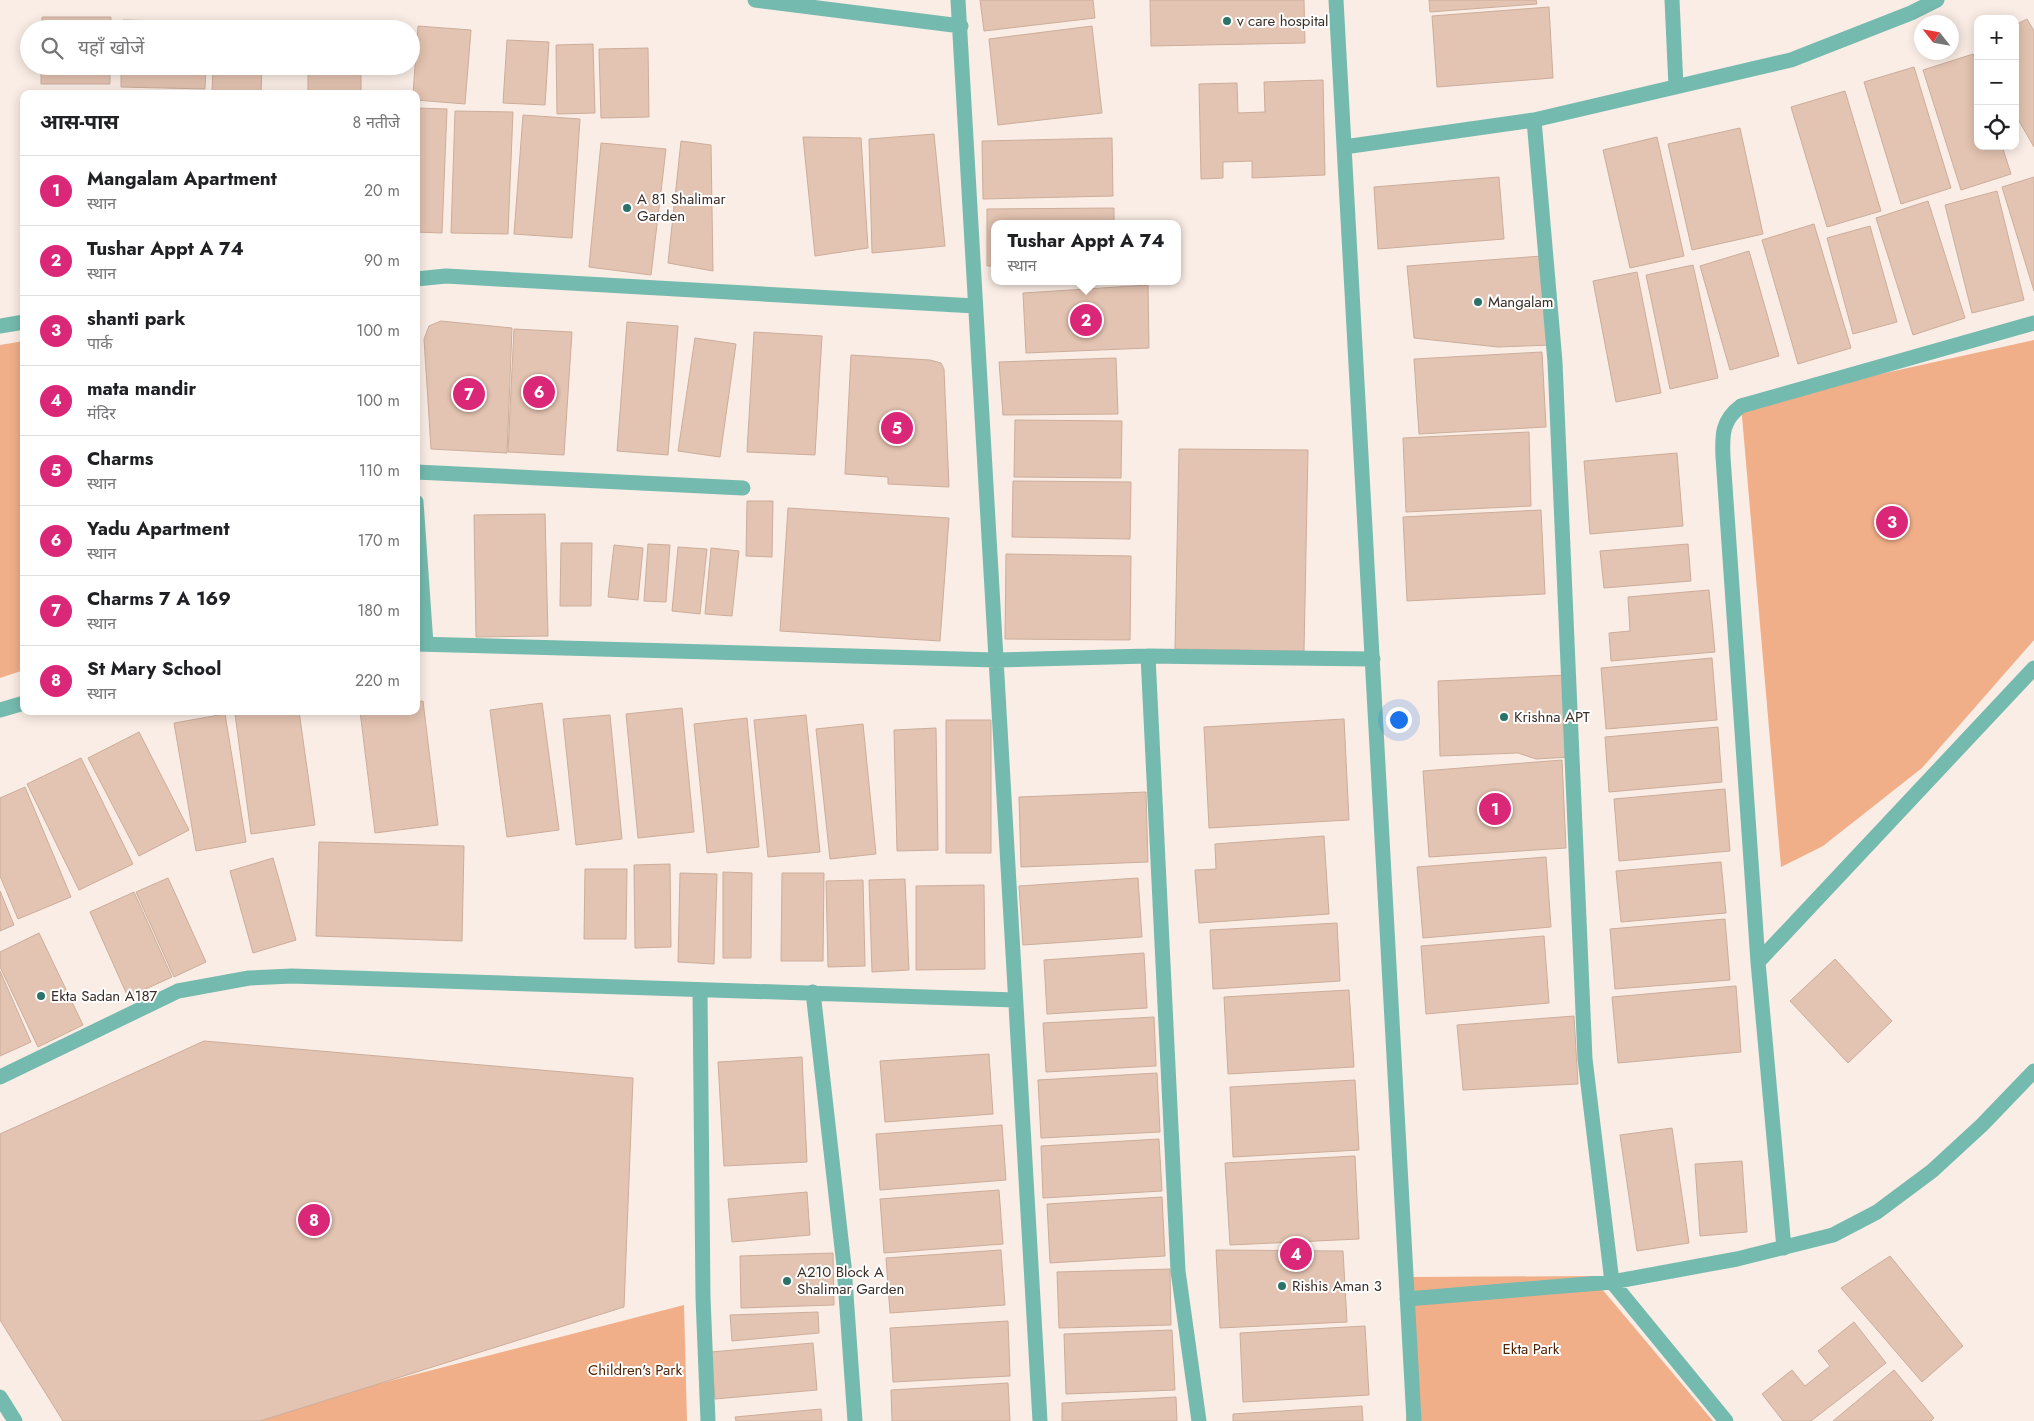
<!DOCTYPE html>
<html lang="hi">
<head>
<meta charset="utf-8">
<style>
	:root { --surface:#fff; --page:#f2f2f2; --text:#202124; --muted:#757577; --line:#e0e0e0; --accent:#db2777 }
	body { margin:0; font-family:Jost,"Noto Sans Devanagari",sans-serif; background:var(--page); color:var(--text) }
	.controls { position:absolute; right:15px; top:15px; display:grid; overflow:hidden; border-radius:10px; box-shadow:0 2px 12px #0003 }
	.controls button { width:45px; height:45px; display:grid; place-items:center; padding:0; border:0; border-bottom:1px solid var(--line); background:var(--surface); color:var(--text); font:25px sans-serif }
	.compass { position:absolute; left:1914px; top:15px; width:45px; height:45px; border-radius:50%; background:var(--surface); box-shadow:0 2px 12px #0003; rotate:301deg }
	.you { position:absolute; left:1398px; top:719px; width:18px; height:18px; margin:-12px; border:4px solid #fff; border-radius:50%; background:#1a73e8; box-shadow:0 0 0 8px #1a73e833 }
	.badge { display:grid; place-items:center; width:32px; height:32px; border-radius:50%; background:var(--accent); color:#fff; font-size:16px; font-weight:700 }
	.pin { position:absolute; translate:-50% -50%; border:2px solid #fff; box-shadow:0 1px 5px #0006 }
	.popup { position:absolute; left:991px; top:220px; width:190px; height:65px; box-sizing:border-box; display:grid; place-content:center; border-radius:10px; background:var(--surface); filter:drop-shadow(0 1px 4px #0005); font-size:16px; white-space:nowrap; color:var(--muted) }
	.popup b { font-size:19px; color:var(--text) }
	.popup::after { content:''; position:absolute; left:50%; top:100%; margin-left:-10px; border:10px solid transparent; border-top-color:var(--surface) }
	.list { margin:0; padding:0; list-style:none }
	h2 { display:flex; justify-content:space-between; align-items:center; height:65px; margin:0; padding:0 20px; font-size:21px }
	h2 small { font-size:16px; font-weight:400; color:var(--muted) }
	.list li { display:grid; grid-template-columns:32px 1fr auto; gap:15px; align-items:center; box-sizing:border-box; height:70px; padding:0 20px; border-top:1px solid var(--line) }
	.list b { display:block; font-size:19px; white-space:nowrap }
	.list p { margin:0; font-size:16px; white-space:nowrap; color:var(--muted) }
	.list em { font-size:16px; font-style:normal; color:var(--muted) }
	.icon { flex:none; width:28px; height:28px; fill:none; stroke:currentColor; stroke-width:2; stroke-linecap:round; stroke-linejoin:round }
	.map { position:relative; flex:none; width:2034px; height:1421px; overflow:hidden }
	.search { position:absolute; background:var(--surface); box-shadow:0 2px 12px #0003; left:20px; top:20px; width:400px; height:55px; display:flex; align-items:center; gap:12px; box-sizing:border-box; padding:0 18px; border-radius:28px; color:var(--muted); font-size:19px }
	.panel { position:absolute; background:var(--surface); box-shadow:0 2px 12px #0003; left:20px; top:90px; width:400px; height:625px; border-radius:10px }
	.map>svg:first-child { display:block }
</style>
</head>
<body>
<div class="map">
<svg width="2034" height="1421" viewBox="0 0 2034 1421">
	<rect width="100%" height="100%" fill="#faede5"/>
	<!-- green -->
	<path fill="#f1af89" d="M 2034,340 L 2034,640 L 1922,768 L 1823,846 L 1781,867 L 1741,405 Z
		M 24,341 L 24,670 L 0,678 L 0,345 Z
		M 1591,1276 L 1713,1421 L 1406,1421 L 1413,1277 Z
		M 684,1305 L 687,1421 L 257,1421 L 378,1384 Z"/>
	<!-- building -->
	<path fill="#e3c3b1" stroke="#ccad9b" d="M 980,0 L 1093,0 L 1095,18 L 984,31 Z
		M 1150,0 L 1304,0 L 1305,43 L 1151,46 Z
		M 1429,0 L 1536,0 L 1537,4 L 1430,12 Z
		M 1549,7 L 1553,78 L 1437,87 L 1432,16 Z
		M 42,17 L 111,17 L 110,29 L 42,29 Z
		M 2027,19 L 2034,31 L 2034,147 L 2015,114 L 2015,25 Z
		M 123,20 L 208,22 L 207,29 L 122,29 Z
		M 418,26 L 471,30 L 465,104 L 416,100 L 416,94 L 413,94 Z
		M 1092,26 L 1102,113 L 998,125 L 989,39 Z
		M 214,27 L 263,28 L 263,29 L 214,29 Z
		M 507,40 L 549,42 L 545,105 L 503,103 Z
		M 593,44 L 595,113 L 557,114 L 556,45 Z
		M 648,48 L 649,117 L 601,118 L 599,49 Z
		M 1973,54 L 1978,68 L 1978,146 L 2002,146 L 2011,174 L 1961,190 L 1923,70 Z
		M 41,66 L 110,66 L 110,84 L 41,84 Z
		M 121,66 L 206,66 L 205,89 L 121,87 Z
		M 213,66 L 262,66 L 261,94 L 212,94 Z
		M 308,66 L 361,66 L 361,94 L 308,94 Z
		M 1914,67 L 1951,188 L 1901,204 L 1864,82 Z
		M 1323,80 L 1325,175 L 1252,178 L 1252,161 L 1223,162 L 1223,178 L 1201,179 L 1199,84 L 1237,83 L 1238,113 L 1265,112 L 1264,82 Z
		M 1845,91 L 1881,211 L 1827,227 L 1791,107 Z
		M 37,92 L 126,92 L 126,94 L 37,94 Z
		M 416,108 L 447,109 L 442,233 L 416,232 Z
		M 455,111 L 513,112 L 508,234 L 451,233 Z
		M 523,115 L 580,119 L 572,238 L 514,234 Z
		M 1740,128 L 1763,234 L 1692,250 L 1668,144 Z
		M 934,134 L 945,246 L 872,253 L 869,139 Z
		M 803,137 L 861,138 L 868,248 L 815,256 Z
		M 1657,137 L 1684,256 L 1630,268 L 1603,150 Z
		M 1112,138 L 1113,196 L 983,199 L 982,141 Z
		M 681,141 L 711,145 L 713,271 L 668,263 Z
		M 601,143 L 666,149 L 651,275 L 589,267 Z
		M 1499,177 L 1504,239 L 1378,249 L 1374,187 Z
		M 2034,177 L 2034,291 L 2002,187 Z
		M 1997,191 L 2024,300 L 1972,313 L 1945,205 Z
		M 1928,201 L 1965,318 L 1913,335 L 1876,218 Z
		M 1114,208 L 1114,224 L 995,224 L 995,266 L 987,266 L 987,209 Z
		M 1814,224 L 1851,348 L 1798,364 L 1762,240 Z
		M 1870,226 L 1897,322 L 1853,334 L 1827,238 Z
		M 1749,251 L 1779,356 L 1730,370 L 1700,266 Z
		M 1542,256 L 1551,345 L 1498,347 L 1414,338 L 1407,266 Z
		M 1693,265 L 1718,378 L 1670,389 L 1646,275 Z
		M 1637,272 L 1661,393 L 1616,402 L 1593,281 Z
		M 1148,285 L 1149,348 L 1026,353 L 1023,293 Z
		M 441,321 L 512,328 L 507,453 L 431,449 L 424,339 L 429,326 Z
		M 627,322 L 678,326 L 668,455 L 617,451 Z
		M 514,329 L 572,332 L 564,455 L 508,452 Z
		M 754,332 L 822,336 L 815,455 L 747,452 Z
		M 695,338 L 736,344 L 720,457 L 678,451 Z
		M 1542,352 L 1546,427 L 1419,434 L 1414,359 Z
		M 851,355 L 930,360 L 941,363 L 944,369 L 949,487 L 888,484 L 888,477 L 845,474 Z
		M 1116,358 L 1118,414 L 1003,415 L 999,362 Z
		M 1015,420 L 1122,421 L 1121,478 L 1014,477 Z
		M 1529,432 L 1531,506 L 1406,512 L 1403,438 Z
		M 1179,449 L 1308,450 L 1304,651 L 1175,649 Z
		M 1677,453 L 1683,526 L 1590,534 L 1584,461 Z
		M 1013,481 L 1131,482 L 1130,539 L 1012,537 Z
		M 747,501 L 773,501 L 772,557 L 746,556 Z
		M 788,508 L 949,518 L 940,641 L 780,631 Z
		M 1541,510 L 1545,594 L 1407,601 L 1403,517 Z
		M 545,514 L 548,636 L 476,637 L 474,515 Z
		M 561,543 L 592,543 L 591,606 L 560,606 Z
		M 648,544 L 670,545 L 666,602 L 644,601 Z
		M 1688,544 L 1691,581 L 1604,588 L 1600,551 Z
		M 614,545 L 643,548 L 638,600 L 608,597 Z
		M 678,547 L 707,549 L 700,614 L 672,611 Z
		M 711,548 L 739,551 L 732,616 L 705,614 Z
		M 1006,554 L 1131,556 L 1130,640 L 1005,639 Z
		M 1709,590 L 1715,652 L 1611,661 L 1609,633 L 1630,631 L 1628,597 Z
		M 1712,658 L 1717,720 L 1606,729 L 1601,668 Z
		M 1568,675 L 1570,757 L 1536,759 L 1518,753 L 1440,756 L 1438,681 Z
		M 423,701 L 438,825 L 375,833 L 360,711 L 416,711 L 416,702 Z
		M 542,703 L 559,830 L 507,837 L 490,710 Z
		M 682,708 L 694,832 L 638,838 L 626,714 Z
		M 253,711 L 299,711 L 315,825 L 251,834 L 235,714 Z
		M 225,714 L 246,842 L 196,851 L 174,723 Z
		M 610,715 L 622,839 L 576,845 L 563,719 Z
		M 806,715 L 820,852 L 768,857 L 754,720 Z
		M 747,718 L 759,847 L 707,853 L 694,724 Z
		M 1344,719 L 1349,820 L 1209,828 L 1204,727 Z
		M 946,720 L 991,720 L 991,853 L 946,853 Z
		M 863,724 L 876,854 L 830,859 L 816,729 Z
		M 1718,727 L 1722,782 L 1609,792 L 1605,737 Z
		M 936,728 L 938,850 L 897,851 L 894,730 Z
		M 139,732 L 189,830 L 139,856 L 88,758 Z
		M 81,758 L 133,864 L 79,890 L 27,784 Z
		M 1562,760 L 1566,848 L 1429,857 L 1423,771 Z
		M 25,787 L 71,897 L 18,919 L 0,876 L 0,798 Z
		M 1725,789 L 1730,851 L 1619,861 L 1614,799 Z
		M 1146,792 L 1148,862 L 1021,867 L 1019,797 Z
		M 1324,836 L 1329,914 L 1199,923 L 1195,870 L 1216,869 L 1215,844 Z
		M 319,842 L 464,846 L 462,941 L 316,936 Z
		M 1546,857 L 1551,927 L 1423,938 L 1417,867 Z
		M 273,858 L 296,940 L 253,953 L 230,871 Z
		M 1721,862 L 1726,913 L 1621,922 L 1616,871 Z
		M 670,864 L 671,947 L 635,948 L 634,865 Z
		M 585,869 L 627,869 L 626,939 L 584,939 Z
		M 723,872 L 752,873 L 751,958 L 723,958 Z
		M 680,873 L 717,874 L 714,964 L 678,962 Z
		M 782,873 L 824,873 L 823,961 L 781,961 Z
		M 168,878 L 206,962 L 174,977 L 136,892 Z
		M 1138,878 L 1142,937 L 1023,945 L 1019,886 Z
		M 905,879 L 909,970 L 872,972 L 869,880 Z
		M 863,880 L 865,966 L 828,967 L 826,881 Z
		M 984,885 L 985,969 L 916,970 L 916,886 Z
		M 0,891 L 14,925 L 0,931 Z
		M 134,892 L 172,977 L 128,997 L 90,912 Z
		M 1725,919 L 1730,980 L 1615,989 L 1610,929 Z
		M 1337,923 L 1340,981 L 1213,989 L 1210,930 Z
		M 39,933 L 83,1025 L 38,1047 L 0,967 L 0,952 Z
		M 1544,936 L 1549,1003 L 1426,1014 L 1421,946 Z
		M 1144,953 L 1147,1008 L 1047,1014 L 1044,960 Z
		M 1835,959 L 1892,1021 L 1848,1063 L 1790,1001 Z
		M 0,971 L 31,1042 L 0,1056 Z
		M 1736,986 L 1741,1052 L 1618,1063 L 1612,997 Z
		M 1349,990 L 1354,1067 L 1228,1074 L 1224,997 Z
		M 1574,1016 L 1578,1084 L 1463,1090 L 1457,1025 Z
		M 1154,1017 L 1156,1066 L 1046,1072 L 1043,1023 Z
		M 204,1041 L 633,1078 L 624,1307 L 260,1421 L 63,1421 L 0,1320 L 0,1134 Z
		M 989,1054 L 993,1114 L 885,1122 L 880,1061 Z
		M 802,1057 L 807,1162 L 724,1166 L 718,1062 Z
		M 1157,1073 L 1160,1132 L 1041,1138 L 1038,1080 Z
		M 1355,1080 L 1359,1150 L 1233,1157 L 1230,1087 Z
		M 1002,1125 L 1006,1180 L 880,1190 L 876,1134 Z
		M 1672,1128 L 1689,1243 L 1637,1251 L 1620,1135 Z
		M 1159,1139 L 1162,1191 L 1043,1198 L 1041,1146 Z
		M 1355,1156 L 1359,1239 L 1230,1245 L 1225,1163 Z
		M 1742,1161 L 1747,1232 L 1700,1236 L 1695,1164 Z
		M 999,1190 L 1003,1244 L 884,1253 L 880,1199 Z
		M 807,1192 L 810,1235 L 732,1242 L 728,1199 Z
		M 1162,1197 L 1165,1256 L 1050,1263 L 1047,1204 Z
		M 1001,1250 L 1005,1305 L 890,1313 L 886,1258 Z
		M 1216,1250 L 1343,1251 L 1347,1322 L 1220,1328 Z
		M 833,1253 L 834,1305 L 741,1308 L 740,1256 Z
		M 1890,1256 L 1963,1346 L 1922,1382 L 1841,1288 Z
		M 1170,1269 L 1171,1325 L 1059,1328 L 1057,1272 Z
		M 818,1312 L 819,1333 L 732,1341 L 730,1315 Z
		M 1008,1321 L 1010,1376 L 893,1382 L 890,1328 Z
		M 1854,1322 L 1886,1363 L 1811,1421 L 1783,1421 L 1762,1394 L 1792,1370 L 1805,1386 L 1830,1366 L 1818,1351 Z
		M 1365,1326 L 1369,1395 L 1243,1402 L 1240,1333 Z
		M 1172,1330 L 1175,1390 L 1066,1394 L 1064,1334 Z
		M 813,1343 L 817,1390 L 715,1399 L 711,1352 Z
		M 1894,1370 L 1934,1418 L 1931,1421 L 1833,1421 Z
		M 1008,1383 L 1010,1421 L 892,1421 L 891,1390 Z
		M 1176,1397 L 1177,1421 L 1062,1421 L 1062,1403 Z
		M 1362,1406 L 1363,1421 L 1233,1421 L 1233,1414 Z
		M 821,1409 L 822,1421 L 736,1421 L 735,1417 Z"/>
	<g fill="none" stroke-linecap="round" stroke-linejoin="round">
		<!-- minor -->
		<path stroke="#75baae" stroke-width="15" d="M 755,0 L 961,26
			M 958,0 L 1040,1421
			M 1336,0 L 1414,1421
			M 1672,0 L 1676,87
			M 1534,120 L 1555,362 L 1585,1059 L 1612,1282 L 1726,1421
			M 1344,147 L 1534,120 L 1791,60 L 1911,13 L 1937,0
			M 416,279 L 446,276 L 975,306
			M 0,326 L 24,322
			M 416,472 L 743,488
			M 416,502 L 426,644
			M 416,644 L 996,660 L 1148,656 L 1373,659
			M 1148,656 L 1178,1271 L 1199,1421
			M 0,710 L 24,703
			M 1758,962 L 2034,668
			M 700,991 L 703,1297 L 708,1421
			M 813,992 L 844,1266 L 855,1421
			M 0,1077 L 178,991 L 249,978 L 292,976 L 1015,1000
			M 1784,1248 L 1758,962 L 1723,457 C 1722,435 1722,420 1741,406 L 2034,323
			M 1407,1299 L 1612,1282 L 1737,1259 L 1833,1235 L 1877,1212 L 1932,1171 L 1982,1125 L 2034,1071
			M 0,1397 L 15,1421"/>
	</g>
	<!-- markers -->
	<g fill="#2b7268" stroke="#fff" stroke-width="2">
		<circle cx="1227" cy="21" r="5"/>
		<circle cx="627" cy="208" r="5"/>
		<circle cx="1478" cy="302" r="5"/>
		<circle cx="1504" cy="717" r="5"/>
		<circle cx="41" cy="996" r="5"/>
		<circle cx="787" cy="1281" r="5"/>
		<circle cx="1282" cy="1286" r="5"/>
	</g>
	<g text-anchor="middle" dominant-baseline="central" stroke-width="4" stroke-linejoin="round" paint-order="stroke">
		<!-- poi labels -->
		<g font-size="15" fill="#392d26" stroke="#fff" text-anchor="start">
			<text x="1237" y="21">v care hospital</text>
			<text x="637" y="199">A 81 Shalimar<tspan x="637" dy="17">Garden</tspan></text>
			<text x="1488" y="302">Mangalam</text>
			<text x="1514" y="717">Krishna APT</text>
			<text x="51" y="996">Ekta Sadan A187</text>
			<text x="797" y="1272">A210 Block A<tspan x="797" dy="17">Shalimar Garden</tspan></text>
			<text x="1292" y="1286">Rishis Aman 3</text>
		</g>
		<!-- park labels -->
		<g font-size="15" fill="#502405" stroke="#fff">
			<text x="1531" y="1349">Ekta Park</text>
			<text x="635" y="1370">Children's Park</text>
		</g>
	</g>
</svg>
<div class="controls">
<button>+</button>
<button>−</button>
<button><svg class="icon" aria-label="locate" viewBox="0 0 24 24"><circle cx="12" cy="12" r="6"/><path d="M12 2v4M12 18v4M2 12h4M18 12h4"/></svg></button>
</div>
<svg class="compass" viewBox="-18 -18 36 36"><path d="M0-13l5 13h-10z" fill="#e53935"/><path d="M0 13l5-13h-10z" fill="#757577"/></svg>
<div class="you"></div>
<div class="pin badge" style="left:1495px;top:809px">1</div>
<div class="pin badge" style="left:1086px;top:320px">2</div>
<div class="popup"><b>Tushar Appt A 74</b>स्थान</div>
<div class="pin badge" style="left:1892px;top:522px">3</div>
<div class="pin badge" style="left:1296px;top:1254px">4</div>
<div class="pin badge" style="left:897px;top:428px">5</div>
<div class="pin badge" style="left:539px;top:392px">6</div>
<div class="pin badge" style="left:469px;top:394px">7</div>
<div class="pin badge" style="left:314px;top:1220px">8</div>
<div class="search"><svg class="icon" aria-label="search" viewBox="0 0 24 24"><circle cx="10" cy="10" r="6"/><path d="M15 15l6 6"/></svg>यहाँ खोजें</div>
<section class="panel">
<h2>आस-पास<small>8 नतीजे</small></h2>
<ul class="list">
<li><span class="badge">1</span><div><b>Mangalam Apartment</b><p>स्थान</p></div><em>20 m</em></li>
<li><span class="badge">2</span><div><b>Tushar Appt A 74</b><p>स्थान</p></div><em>90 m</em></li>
<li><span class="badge">3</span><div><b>shanti park</b><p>पार्क</p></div><em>100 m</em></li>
<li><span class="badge">4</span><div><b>mata mandir</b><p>मंदिर</p></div><em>100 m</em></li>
<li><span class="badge">5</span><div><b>Charms</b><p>स्थान</p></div><em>110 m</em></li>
<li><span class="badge">6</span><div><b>Yadu Apartment</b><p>स्थान</p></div><em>170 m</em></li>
<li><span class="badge">7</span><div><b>Charms 7 A 169</b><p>स्थान</p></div><em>180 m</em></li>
<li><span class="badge">8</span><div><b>St Mary School</b><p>स्थान</p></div><em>220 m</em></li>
</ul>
</section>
</div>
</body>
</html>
